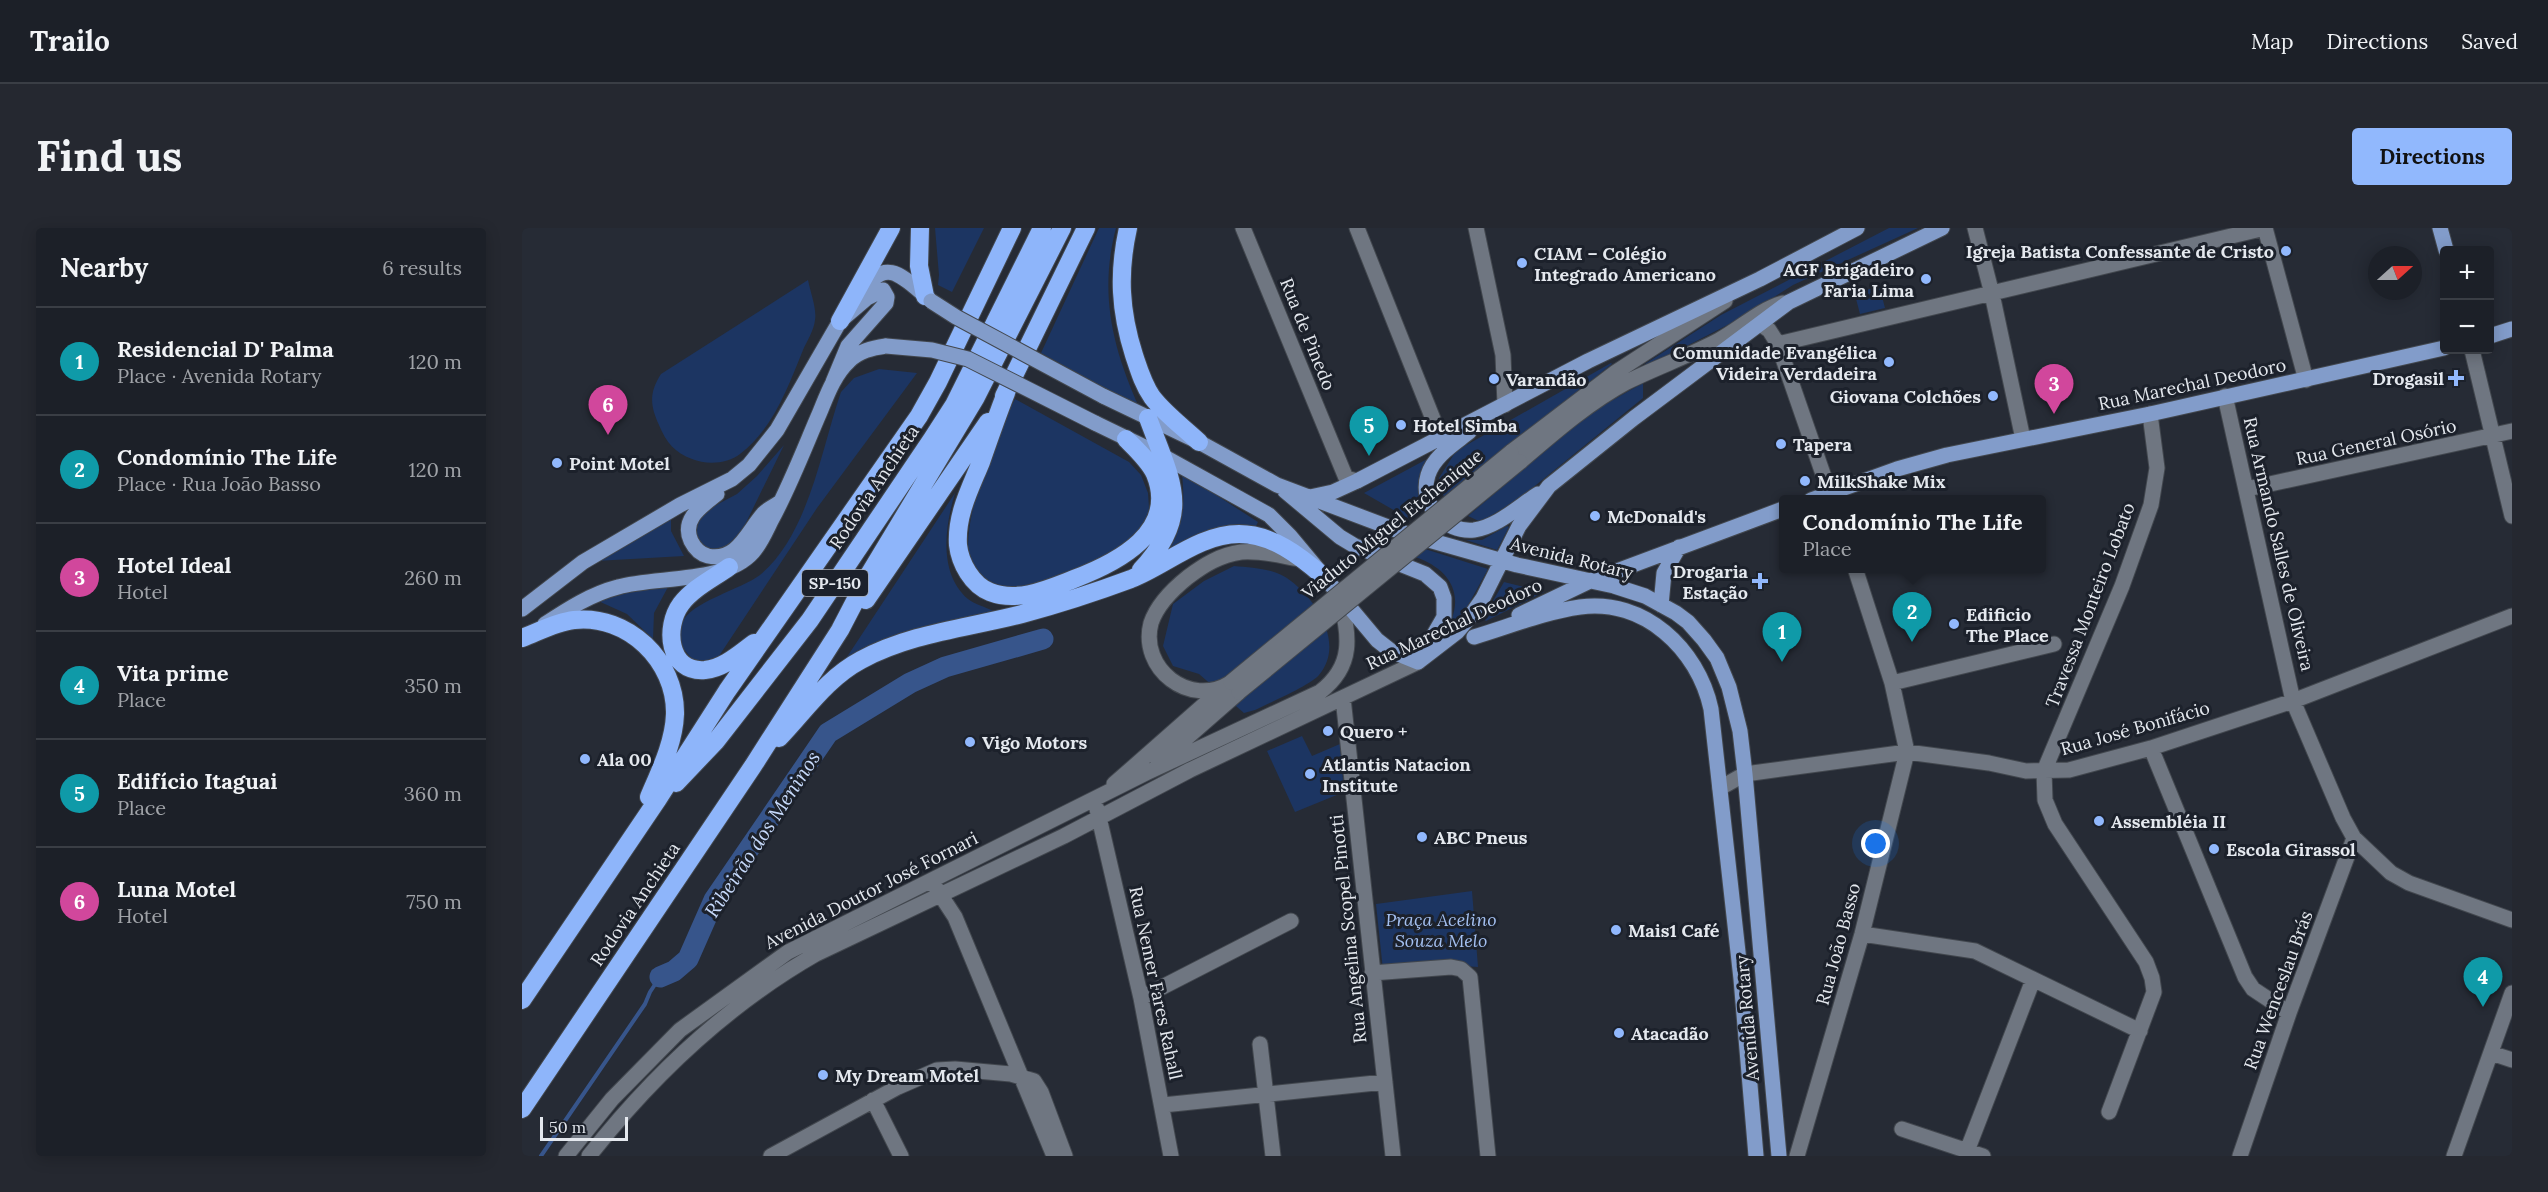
<!DOCTYPE html>
<html lang="en">
<head>
<meta charset="utf-8">
<style>
	:root { --surface:#1c2028; --page:#252830; --text:#f1f3f6; --muted:#a0a3a8; --line:#3a3e45; --accent:#91b8fd }
	body { margin:0; font-family:Lora,serif; background:var(--page); color:var(--text) }
	.controls { position:absolute; right:18px; top:18px; display:grid; overflow:hidden; border-radius:6px; box-shadow:0 3px 15px #0003 }
	.controls button { width:54px; height:54px; display:grid; place-items:center; padding:0; border:0; border-bottom:2px solid var(--line); background:var(--surface); color:var(--text); font:30px sans-serif }
	.compass { position:absolute; left:1846px; top:18px; width:54px; height:54px; border-radius:50%; background:var(--surface); box-shadow:0 3px 15px #0003; rotate:69deg }
	.scale { position:absolute; left:18px; bottom:15px; width:88px; box-sizing:border-box; padding-left:6px; border:3px solid #e4e8ee; border-top:0; font-size:16px; line-height:21px; white-space:nowrap; color:#e4e8ee; -webkit-text-stroke:4px #1c212b; paint-order:stroke }
	.you { position:absolute; left:1354px; top:616px; width:21px; height:21px; margin:-15px; border:4px solid #fff; border-radius:50%; background:#1a73e8; box-shadow:0 0 0 9px #1a73e833 }
	.badge { display:grid; place-items:center; width:39px; height:39px; border-radius:50%; background:var(--accent); color:#fff; font-size:20px; font-weight:700 }
	.pin { position:absolute; translate:-50% -50px; filter:drop-shadow(0 2px 3px #0008) }
	.pin::after { content:''; position:absolute; top:32px; width:21px; height:18px; background:inherit; clip-path:polygon(0 0,100% 0,50% 100%) }
	.popup { position:absolute; left:1257px; top:267px; width:267px; height:78px; box-sizing:border-box; display:grid; place-content:center; border-radius:6px; background:var(--surface); filter:drop-shadow(0 2px 4px #0005); font-size:20px; white-space:nowrap; color:var(--muted) }
	.popup b { font-size:22px; color:var(--text) }
	.popup::after { content:''; position:absolute; left:50%; top:100%; margin-left:-12px; border:12px solid transparent; border-top-color:var(--surface) }
	.list { margin:0; padding:0; list-style:none }
	h2 { display:flex; justify-content:space-between; align-items:center; height:78px; margin:0; padding:0 24px; font-size:26px }
	h2 small { font-size:20px; font-weight:400; color:var(--muted) }
	.list li { display:grid; grid-template-columns:39px 1fr auto; gap:18px; align-items:center; box-sizing:border-box; height:108px; padding:0 24px; border-top:2px solid var(--line) }
	.list b { display:block; font-size:22px; white-space:nowrap }
	.list p { margin:0; font-size:20px; white-space:nowrap; color:var(--muted) }
	.list em { font-size:20px; font-style:normal; color:var(--muted) }
	.map { position:relative; flex:none; width:1990px; height:928px; overflow:hidden; border-radius:6px }
	header { display:flex; align-items:center; gap:36px; box-sizing:border-box; height:84px; padding:0 30px; background:var(--surface); border-bottom:2px solid var(--line) }
	header strong { font-size:28px }
	nav { display:flex; gap:33px; margin-inline-start:auto; font-size:21px }
	.intro { display:flex; align-items:center; justify-content:space-between; box-sizing:border-box; height:144px; padding:0 36px }
	h1 { margin:0; font-size:42px }
	.button { padding:15px 27px; border-radius:6px; background:var(--accent); color:#111; font-size:21px; font-weight:700 }
	main { display:flex; gap:36px; padding:0 36px }
	aside { flex:1; background:var(--surface); border-radius:6px; box-shadow:0 3px 15px #0003 }
	.map>svg:first-child { display:block }
</style>
</head>
<body>
<header>
<strong>Trailo</strong>
<nav><a>Map</a><a>Directions</a><a>Saved</a></nav>
</header>
<div class="intro"><h1>Find us</h1><a class="button">Directions</a></div>
<main>
<aside>
<h2>Nearby<small>6 results</small></h2>
<ul class="list">
<li><span class="badge" style="background:#0f9aa8">1</span><div><b>Residencial D' Palma</b><p>Place · Avenida Rotary</p></div><em>120 m</em></li>
<li><span class="badge" style="background:#0f9aa8">2</span><div><b>Condomínio The Life</b><p>Place · Rua João Basso</p></div><em>120 m</em></li>
<li><span class="badge" style="background:#d1479c">3</span><div><b>Hotel Ideal</b><p>Hotel</p></div><em>260 m</em></li>
<li><span class="badge" style="background:#0f9aa8">4</span><div><b>Vita prime</b><p>Place</p></div><em>350 m</em></li>
<li><span class="badge" style="background:#0f9aa8">5</span><div><b>Edifício Itaguai</b><p>Place</p></div><em>360 m</em></li>
<li><span class="badge" style="background:#d1479c">6</span><div><b>Luna Motel</b><p>Hotel</p></div><em>750 m</em></li>
</ul>
</aside>
<div class="map">
<svg width="1990" height="928" viewBox="0 0 1990 928">
	<rect width="100%" height="100%" fill="#262b35"/>
	<!-- green -->
	<path fill="#1c3562" d="M 413,0 L 462,0 L 430,64 L 416,57 L 417,47 Z
		M 577,0 L 594,0 C 577,64 590,119 617,179 L 519,125 Z
		M 1367,0 L 1396,0 L 1271,57 L 1219,90 L 1124,139 L 1123,136 L 1199,87 Z
		M 286,52 C 288,63 295,81 293,92 C 292,102 285,113 281,122 C 266,159 251,201 218,226 C 206,236 184,237 170,231 C 153,225 144,214 137,197 C 128,177 127,165 139,146 Z
		M 1357,57 L 1363,80 L 1338,86 L 1333,67 Z
		M 1089,135 L 1090,136 L 922,269 L 917,250 L 934,223 Z
		M 357,141 L 395,145 L 295,280 L 197,428 L 187,432 L 171,432 L 159,418 C 159,411 158,403 160,395 C 168,374 220,361 238,347 C 287,306 299,222 319,164 L 332,150 Z
		M 1121,155 L 1121,170 L 998,270 L 959,294 L 946,288 L 1068,185 Z
		M 493,171 L 607,234 L 619,247 L 626,265 L 627,280 L 624,296 L 611,317 L 497,364 L 457,352 C 453,345 448,338 447,331 C 440,288 473,209 493,171 Z
		M 262,217 L 216,311 L 203,324 L 179,320 L 172,302 L 181,284 L 215,266 L 235,248 Z
		M 907,230 C 896,251 896,259 901,282 L 889,292 L 842,265 Z
		M 660,245 L 736,294 L 734,298 L 713,298 L 644,327 C 662,297 663,279 660,245 Z
		M 433,265 C 423,298 416,345 446,371 C 452,376 464,379 471,383 L 471,388 L 323,432 Z
		M 149,289 L 149,303 L 162,328 L 74,333 Z
		M 985,298 L 987,299 L 975,322 L 944,312 L 960,312 Z
		M 903,321 L 966,341 L 944,381 L 927,400 L 926,399 C 944,365 926,340 893,329 Z
		M 712,338 C 731,340 753,340 769,353 C 795,373 823,416 797,447 C 789,457 747,475 733,482 L 722,485 L 677,446 L 651,438 L 641,418 L 651,376 L 682,353 Z
		M 982,354 L 1022,364 L 964,393 L 961,390 Z
		M 146,359 L 132,385 L 131,411 L 105,386 L 74,372 L 121,360 Z
		M 780,508 L 790,528 L 818,516 L 822,564 L 773,584 L 745,523 Z
		M 950,663 L 956,739 L 901,735 L 861,742 L 854,676 Z"/>
	<g fill="none" stroke-linecap="round" stroke-linejoin="round">
		<!-- stream -->
		<path stroke="#37558b" stroke-width="4" d="M 19,928 L 123,776 L 128,764 L 138,749"/>
		<!-- river -->
		<path stroke="#37558b" stroke-width="21" d="M 138,749 L 152,743 L 166,731 L 192,672 L 306,505 L 388,455 L 423,439 L 521,411"/>
		<defs>
			<path id="minor" d="M 721,0 L 824,250 L 835,253
				M 835,0 L 919,211
				M 954,0 L 981,127 L 983,177
				M 1453,0 L 1470,66 L 1501,211
				M 1743,0 L 1784,152
				M 1237,95 L 1247,102 L 1256,116 L 1310,272
				M 1256,116 L 1743,0
				M 1950,122 L 1990,288
				M 1703,168 L 1771,473 L 1821,590 L 1832,610 L 1869,645 L 1887,655 L 1990,692
				M 989,224 L 1094,144 L 1203,73
				M 998,234 C 1032,205 1066,175 1105,154 C 1135,139 1167,128 1197,112 C 1219,100 1237,82 1261,75
				M 1725,261 L 1990,203
				M 708,455 C 668,480 617,441 629,395 C 635,377 651,361 666,349 C 682,337 698,327 719,324 C 738,322 759,328 778,331
				M 1370,455 L 1532,416
				M 821,470 L 871,928
				M 1629,520 L 1723,749 L 1731,761 L 1767,785
				M 636,535 L 717,464
				M 592,556 L 700,461
				M 1198,560 L 1223,546 L 1385,524 L 1467,535 L 1504,543 L 1547,542 L 1629,520 L 1771,473 L 1990,388
				M 575,581 L 619,770 L 649,928
				M 414,660 L 433,689 L 532,928
				M 1340,706 L 1453,723 L 1618,803
				M 850,745 L 929,739 L 939,741 L 948,749 L 966,928
				M 619,770 L 769,693
				M 738,816 L 751,928
				M 1969,825 L 1990,832
				M 351,872 L 379,928
				M 641,877 L 863,854
				M 1587,884 L 1632,764 L 1630,750 L 1624,734 L 1533,596 L 1523,572 L 1522,543 L 1600,358 L 1629,277 L 1635,240 L 1628,186
				M 1380,901 L 1461,928
				M 1445,923 L 1511,752
				M 44,928 L 90,871 L 158,802 L 266,724 L 624,545 L 798,464 C 833,437 827,408 818,369
				M 67,928 C 130,848 205,777 294,726 L 542,608 L 668,542 L 896,434
				M 249,928 L 376,859 L 415,842 L 433,841 L 489,846 L 512,853 L 519,864 L 543,928
				M 1275,928 L 1340,706 L 1385,524 L 1370,455 L 1333,340
				M 1718,928 L 1767,785 L 1832,610
				M 1932,928 L 1990,765"/>
			<path id="major" d="M 1918,0 L 1924,22
				M 342,64 C 363,26 383,51 407,71
				M 1968,108 L 1990,101
				M 581,168 L 677,214 L 755,257 L 882,305 L 995,337 L 1092,358 L 1123,368 L 1154,385 L 1166,394 L 1182,412 L 1195,430 L 1207,459 L 1218,503 L 1223,546 L 1257,928
				M 573,195 L 639,227 L 747,287 L 768,308 L 855,412 L 869,423 L 896,434
				M 947,204 C 932,216 912,228 906,247 C 897,276 922,305 952,302 C 975,299 997,278 1016,266
				M 763,263 L 818,309 L 833,318 L 903,346 L 918,359 L 922,370 L 922,389 L 899,429
				M 195,266 C 180,278 159,291 169,313 C 173,321 178,326 186,328 C 216,334 226,302 242,285 C 246,281 252,278 257,275
				M 788,269 L 811,264 L 835,253 L 1066,133 L 1238,51 L 1335,0
				M 1289,272 L 1375,241 L 1425,227 L 1628,186 L 1922,120
				M 1139,377 L 1142,345 L 1157,319
				M 0,381 L 61,334 L 158,277 L 210,251 L 227,237 L 255,202 L 318,93 L 345,70 L 361,62 L 365,69 L 364,75 L 326,118 L 311,154
				M 997,387 L 1068,353 L 1261,281
				M 23,396 C 46,381 69,366 96,359 C 134,348 203,356 231,324 C 239,315 244,303 249,293 C 268,258 282,221 298,184 C 305,167 312,147 327,133 C 337,123 350,120 364,118
				M 952,409 C 986,399 1022,384 1058,379 C 1122,370 1176,421 1189,481 L 1219,751 L 1234,928
				M 896,434 L 935,404 L 947,390 L 961,370 L 997,298 L 1027,258 L 1112,190 L 1267,74 L 1420,0"/>
			<path id="highway" d="M 398,0 L 397,38 L 403,68
				M 606,0 C 596,45 598,83 612,127 C 617,142 621,156 630,169 C 643,186 661,199 677,214
				M 318,93 L 369,0
				M 484,165 C 475,188 467,211 459,234 C 448,261 434,287 436,317 C 438,335 450,357 468,364 C 496,375 526,361 552,351 C 594,335 657,304 633,246 C 627,233 615,222 604,211
				M 482,168 L 564,0
				M 207,339 C 192,350 171,360 159,376 C 142,399 146,445 183,442 C 202,440 217,426 232,415
				M 619,342 C 672,285 649,253 626,190
				M 344,372 L 466,194
				M 0,410 C 16,404 34,394 52,392 C 106,386 154,433 153,486 C 152,515 138,543 127,569
				M 257,510 C 283,483 305,450 339,432 C 389,405 446,400 500,386 C 537,376 574,364 609,351 C 644,337 678,306 717,306 C 750,306 778,328 801,348
				M 154,555 L 194,513 L 288,392 L 410,211 L 432,177 L 520,0
				M 0,772 L 136,571 L 205,463 L 397,188 L 416,154 L 490,0
				M 0,881 L 231,538 L 318,402 L 345,350 L 454,169 L 540,0"/>
		</defs>
		<!-- minor casing -->
		<use href="#minor" stroke="#42474e" stroke-width="17"/>
		<!-- major casing -->
		<use href="#major" stroke="#42474e" stroke-width="17"/>
		<!-- highway casing -->
		<use href="#highway" stroke="#42474e" stroke-width="20"/>
		<!-- minor -->
		<use href="#minor" stroke="#6f7681" stroke-width="15"/>
		<!-- major -->
		<use href="#major" stroke="#829cca" stroke-width="15"/>
		<!-- highway -->
		<use href="#highway" stroke="#8eb5fa" stroke-width="18"/>
		<defs>
			<path id="minor-bridge" d="M 709,454 L 989,224
				M 717,464 L 998,234"/>
			<path id="major-bridge" d="M 409,73 L 434,89 L 581,168
				M 364,118 L 410,122 L 446,131 L 573,195"/>
		</defs>
		<!-- minor-bridge casing -->
		<use href="#minor-bridge" stroke="#42474e" stroke-width="17" stroke-linecap="butt"/>
		<!-- major-bridge casing -->
		<use href="#major-bridge" stroke="#42474e" stroke-width="17" stroke-linecap="butt"/>
		<!-- minor-bridge -->
		<use href="#minor-bridge" stroke="#6f7681" stroke-width="15"/>
		<!-- major-bridge -->
		<use href="#major-bridge" stroke="#829cca" stroke-width="15"/>
	</g>
	<!-- markers -->
	<g fill="#91b8fd" stroke="#1c212b" stroke-width="2">
		<circle cx="1764" cy="23" r="6"/>
		<circle cx="1000" cy="35" r="6"/>
		<circle cx="1404" cy="51" r="6"/>
		<circle cx="1367" cy="134" r="6"/>
		<path d="M1931 141h6v6h6v6h-6v6h-6v-6h-6v-6h6z"/>
		<circle cx="972" cy="151" r="6"/>
		<circle cx="1471" cy="168" r="6"/>
		<circle cx="879" cy="197" r="6"/>
		<circle cx="1259" cy="216" r="6"/>
		<circle cx="35" cy="235" r="6"/>
		<circle cx="1283" cy="253" r="6"/>
		<circle cx="1073" cy="288" r="6"/>
		<path d="M1235 344h6v6h6v6h-6v6h-6v-6h-6v-6h6z"/>
		<circle cx="1432" cy="396" r="6"/>
		<circle cx="806" cy="503" r="6"/>
		<circle cx="448" cy="514" r="6"/>
		<circle cx="63" cy="531" r="6"/>
		<circle cx="788" cy="546" r="6"/>
		<circle cx="1577" cy="593" r="6"/>
		<circle cx="900" cy="609" r="6"/>
		<circle cx="1692" cy="621" r="6"/>
		<circle cx="1094" cy="702" r="6"/>
		<circle cx="1097" cy="805" r="6"/>
		<circle cx="301" cy="847" r="6"/>
	</g>
	<g text-anchor="middle" dominant-baseline="central" stroke-width="6" stroke-linejoin="round" paint-order="stroke">
		<!-- shield labels -->
		<rect fill="#1c212b" stroke="#a8acb4" stroke-width="1.5" x="280" y="342" width="66" height="26" rx="4.5"/>
		<g font-size="16" font-weight="bold" fill="#e4e8ee">
			<text x="313" y="355">SP-150</text>
		</g>
		<!-- poi labels -->
		<g font-size="18" font-weight="bold" fill="#e4e8ee" stroke="#1c212b" text-anchor="start">
			<text x="1752" y="23" text-anchor="end">Igreja Batista Confessante de Cristo</text>
			<text x="1012" y="25">CIAM – Colégio<tspan x="1012" dy="21">Integrado Americano</tspan></text>
			<text x="1392" y="41" text-anchor="end">AGF Brigadeiro<tspan x="1392" dy="21">Faria Lima</tspan></text>
			<text x="1355" y="124" text-anchor="end">Comunidade Evangélica<tspan x="1355" dy="21">Videira Verdadeira</tspan></text>
			<text x="1922" y="150" text-anchor="end">Drogasil</text>
			<text x="984" y="151">Varandão</text>
			<text x="1459" y="168" text-anchor="end">Giovana Colchões</text>
			<text x="891" y="197">Hotel Simba</text>
			<text x="1271" y="216">Tapera</text>
			<text x="47" y="235">Point Motel</text>
			<text x="1295" y="253">MilkShake Mix</text>
			<text x="1085" y="288">McDonald's</text>
			<text x="1226" y="343" text-anchor="end">Drogaria<tspan x="1226" dy="21">Estação</tspan></text>
			<text x="1444" y="386">Edificio<tspan x="1444" dy="21">The Place</tspan></text>
			<text x="818" y="503">Quero +</text>
			<text x="460" y="514">Vigo Motors</text>
			<text x="75" y="531">Ala 00</text>
			<text x="800" y="536">Atlantis Natacion<tspan x="800" dy="21">Institute</tspan></text>
			<text x="1589" y="593">Assembléia II</text>
			<text x="912" y="609">ABC Pneus</text>
			<text x="1704" y="621">Escola Girassol</text>
			<text x="1106" y="702">Mais1 Café</text>
			<text x="1109" y="805">Atacadão</text>
			<text x="313" y="847">My Dream Motel</text>
		</g>
		<!-- street labels -->
		<g font-size="18" fill="#e4e8ee" stroke="#1c212b">
			<text transform="translate(786 106) rotate(68)">Rua de Pinedo</text>
			<text transform="translate(1670 156) rotate(-12)">Rua Marechal Deodoro</text>
			<text transform="translate(1854 214) rotate(-12)">Rua General Osório</text>
			<text transform="translate(352 259) rotate(-56)">Rodovia Anchieta</text>
			<text transform="translate(870 296) rotate(-39)">Viaduto Miguel Etchenique</text>
			<text transform="translate(1757 316) rotate(77)">Rua Armando Salles de Oliveira</text>
			<text transform="translate(1050 330) rotate(14)">Avenida Rotary</text>
			<text transform="translate(1568 377) rotate(-69)">Travessa Monteiro Lobato</text>
			<text transform="translate(932 396) rotate(-25)">Rua Marechal Deodoro</text>
			<text transform="translate(1613 500) rotate(-16)">Rua José Bonifácio</text>
			<text transform="translate(349 662) rotate(-27)">Avenida Doutor José Fornari</text>
			<text transform="translate(113 676) rotate(-56)">Rodovia Anchieta</text>
			<text transform="translate(826 701) rotate(-96)">Rua Angelina Scopel Pinotti</text>
			<text transform="translate(1316 716) rotate(-75)">Rua João Basso</text>
			<text transform="translate(634 755) rotate(78)">Rua Nemer Fares Rahall</text>
			<text transform="translate(1756 762) rotate(-70)">Rua Wenceslau Brás</text>
			<text transform="translate(1225 790) rotate(-95)">Avenida Rotary</text>
		</g>
		<!-- park labels -->
		<g font-size="18" font-style="italic" fill="#a4c0f1" stroke="#1c212b">
			<text x="919" y="691">Praça Acelino<tspan x="919" dy="21">Souza Melo</tspan></text>
		</g>
		<!-- water labels -->
		<g font-size="20" font-style="italic" fill="#c6d9fa" stroke="#1c212b">
			<text transform="translate(240 606) rotate(-57)">Ribeirão dos Meninos</text>
		</g>
	</g>
</svg>
<div class="controls">
<button>+</button>
<button>−</button>
</div>
<svg class="compass" viewBox="-18 -18 36 36"><path d="M0-13l5 13h-10z" fill="#e53935"/><path d="M0 13l5-13h-10z" fill="#a0a3a8"/></svg>
<div class="scale">50 m</div>
<div class="you"></div>
<div class="pin badge" style="left:1260px;top:434px;background:#0f9aa8">1</div>
<div class="pin badge" style="left:1390px;top:414px;background:#0f9aa8">2</div>
<div class="popup"><b>Condomínio The Life</b>Place</div>
<div class="pin badge" style="left:1532px;top:186px;background:#d1479c">3</div>
<div class="pin badge" style="left:1961px;top:779px;background:#0f9aa8">4</div>
<div class="pin badge" style="left:847px;top:228px;background:#0f9aa8">5</div>
<div class="pin badge" style="left:86px;top:207px;background:#d1479c">6</div>
</div>
</main>
</body>
</html>
